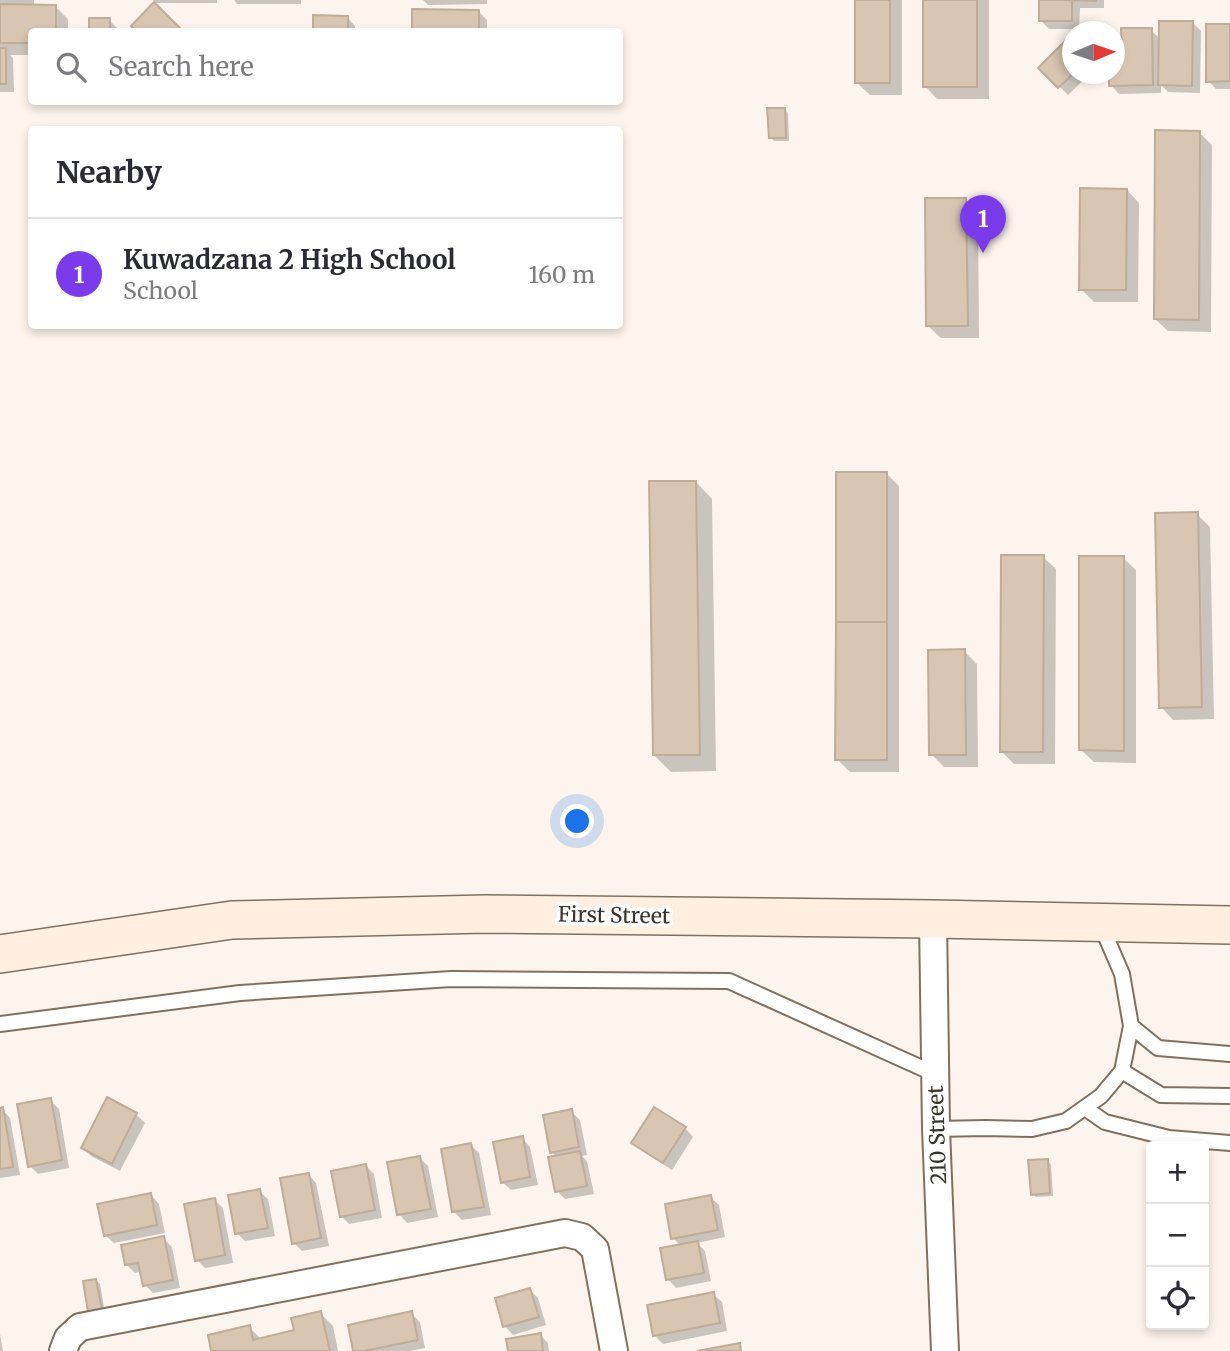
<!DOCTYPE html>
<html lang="en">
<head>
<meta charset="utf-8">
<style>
	:root { --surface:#fff; --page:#f2f2f3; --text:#2b2b33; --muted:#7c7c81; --line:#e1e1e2; --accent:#7c3aed }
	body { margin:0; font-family:Merriweather,serif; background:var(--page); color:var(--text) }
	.controls { position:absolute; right:21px; bottom:21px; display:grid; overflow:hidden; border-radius:7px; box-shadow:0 4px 10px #0003 }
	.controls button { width:63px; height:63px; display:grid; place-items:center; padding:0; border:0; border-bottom:2px solid var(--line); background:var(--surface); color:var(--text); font:35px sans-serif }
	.compass { position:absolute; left:1062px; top:21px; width:63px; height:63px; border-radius:50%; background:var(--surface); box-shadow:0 4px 10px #0003; rotate:88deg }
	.you { position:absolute; left:578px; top:822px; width:24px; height:24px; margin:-18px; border:5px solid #fff; border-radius:50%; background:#1a73e8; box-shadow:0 0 0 10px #1a73e833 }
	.badge { display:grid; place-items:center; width:46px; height:46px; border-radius:50%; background:var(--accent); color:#fff; font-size:23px; font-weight:700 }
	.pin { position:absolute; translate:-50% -58px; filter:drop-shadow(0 2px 4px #0008) }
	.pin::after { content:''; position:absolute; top:37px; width:24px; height:21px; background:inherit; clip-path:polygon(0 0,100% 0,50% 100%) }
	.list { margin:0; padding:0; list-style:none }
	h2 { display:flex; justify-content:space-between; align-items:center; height:91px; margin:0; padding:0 28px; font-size:30px }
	h2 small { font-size:23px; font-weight:400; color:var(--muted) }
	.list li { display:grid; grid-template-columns:46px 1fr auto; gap:21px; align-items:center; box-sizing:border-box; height:112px; padding:0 28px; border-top:2px solid var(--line) }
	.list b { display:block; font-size:26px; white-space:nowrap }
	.list p { margin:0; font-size:23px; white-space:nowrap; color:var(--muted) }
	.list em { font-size:23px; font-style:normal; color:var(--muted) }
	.icon { flex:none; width:38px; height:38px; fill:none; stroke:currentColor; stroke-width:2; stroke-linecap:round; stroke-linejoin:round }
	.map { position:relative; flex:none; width:1230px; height:1351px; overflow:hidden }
	.search { position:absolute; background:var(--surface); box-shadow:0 4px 10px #0003; left:28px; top:28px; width:595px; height:77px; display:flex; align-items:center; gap:18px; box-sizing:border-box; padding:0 24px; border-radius:7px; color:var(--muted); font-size:26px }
	.panel { position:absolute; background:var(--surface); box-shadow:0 4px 10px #0003; left:28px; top:126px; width:595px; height:203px; border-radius:7px }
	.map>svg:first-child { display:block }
</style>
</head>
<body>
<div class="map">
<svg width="1230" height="1351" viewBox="0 0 1230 1351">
	<rect width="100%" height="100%" fill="#fdf5ed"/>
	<!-- shadow -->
	<path fill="#0003" d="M 0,0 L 34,0 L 34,6 L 56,7 L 68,19 L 68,32 L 32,32 L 32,55 L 10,55 L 13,58 L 14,92 L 0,92 Z
		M 153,0 L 217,0 L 217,3 L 156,3 Z
		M 234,0 L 301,0 L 301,4 L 237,4 Z
		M 423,0 L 487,0 L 487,4 L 428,5 Z
		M 857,0 L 902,0 L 902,95 L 870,95 L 857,83 Z
		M 925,0 L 989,0 L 989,99 L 937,99 L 925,86 Z
		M 1041,0 L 1104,0 L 1104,8 L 1080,8 L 1079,29 L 1049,29 L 1041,21 Z
		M 479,12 L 487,20 L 487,32 L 413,32 Z
		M 347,17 L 355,26 L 355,32 L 315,32 Z
		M 109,20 L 117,28 L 117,32 L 91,32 Z
		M 1193,23 L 1201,31 L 1200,93 L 1168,92 L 1161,85 L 1161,93 L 1119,94 L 1111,85 L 1110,74 L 1114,74 L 1123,55 L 1151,30 L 1160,39 Z
		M 1230,26 L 1230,89 L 1216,89 L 1208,81 Z
		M 1072,37 L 1072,74 L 1090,74 L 1068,95 L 1041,68 Z
		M 784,109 L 788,113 L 789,141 L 774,141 L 770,137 Z
		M 1199,132 L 1212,145 L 1211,332 L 1168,331 L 1155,319 Z
		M 1127,190 L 1139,203 L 1138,302 L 1094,302 L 1081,289 Z
		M 966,200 L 978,212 L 979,338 L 941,338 L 928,326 Z
		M 886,473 L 899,486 L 899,772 L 850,772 L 837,759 Z
		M 696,482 L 712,499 L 716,771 L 671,772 L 654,755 Z
		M 1197,514 L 1210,527 L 1214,719 L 1173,720 L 1161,707 Z
		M 1043,557 L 1056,569 L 1055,764 L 1014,764 L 1001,751 Z
		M 1123,558 L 1136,570 L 1136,763 L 1094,762 L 1081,750 Z
		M 964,651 L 977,664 L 978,767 L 944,767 L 931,754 Z
		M 50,1100 L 59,1109 L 69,1168 L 38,1174 L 30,1166 Z
		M 107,1100 L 136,1114 L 145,1123 L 120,1171 L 91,1156 L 83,1148 Z
		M 2,1109 L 10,1118 L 20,1175 L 0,1178 L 0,1110 Z
		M 571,1111 L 580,1120 L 587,1155 L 582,1156 L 587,1161 L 594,1194 L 565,1199 L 557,1191 L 557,1157 L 552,1152 Z
		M 685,1128 L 693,1137 L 672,1170 L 642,1151 L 634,1143 Z
		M 522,1138 L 530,1147 L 538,1185 L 511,1190 L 502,1182 Z
		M 471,1145 L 479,1153 L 491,1215 L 462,1220 L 454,1212 Z
		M 420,1158 L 428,1166 L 438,1217 L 407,1223 L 399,1214 Z
		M 1048,1161 L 1051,1165 L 1053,1196 L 1036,1197 L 1032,1194 Z
		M 366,1166 L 374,1174 L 382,1218 L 349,1224 L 341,1216 Z
		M 308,1174 L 316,1183 L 329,1246 L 302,1251 L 294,1243 Z
		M 259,1191 L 268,1199 L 275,1236 L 245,1241 L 237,1233 Z
		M 151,1195 L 159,1204 L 165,1233 L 114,1243 L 105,1235 Z
		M 710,1197 L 719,1205 L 725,1237 L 697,1243 L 705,1251 L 711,1281 L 676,1288 L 668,1279 L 681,1246 L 673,1238 Z
		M 214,1200 L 223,1208 L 233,1263 L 205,1268 L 197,1260 Z
		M 163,1238 L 172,1247 L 180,1288 L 153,1293 L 145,1285 L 142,1271 L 135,1273 L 127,1265 Z
		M 96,1280 L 100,1284 L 105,1313 L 90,1311 Z
		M 530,1290 L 538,1298 L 546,1325 L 513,1335 L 505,1326 Z
		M 713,1294 L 722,1302 L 727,1331 L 663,1344 L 654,1335 Z
		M 320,1313 L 333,1326 L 338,1351 L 213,1351 L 249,1327 L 261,1339 L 296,1332 Z
		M 411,1313 L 420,1322 L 425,1348 L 410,1351 L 355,1351 Z
		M 0,1334 L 3,1351 L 0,1351 Z
		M 540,1335 L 548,1343 L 549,1351 L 510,1351 Z"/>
	<!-- building -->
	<path fill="#d8c5b2" stroke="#bfac99" stroke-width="2" d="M 855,0 L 890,0 L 890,83 L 855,83 Z
		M 923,0 L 977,0 L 977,87 L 923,87 Z
		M 1039,0 L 1096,0 L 1096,1 L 1072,0 L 1072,21 L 1039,21 Z
		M 154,2 L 184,32 L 137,32 L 131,26 Z
		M 0,4 L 56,5 L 56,32 L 32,32 L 32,43 L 0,43 Z
		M 412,9 L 479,10 L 479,32 L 412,32 Z
		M 313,15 L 348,16 L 348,32 L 313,32 Z
		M 89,18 L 110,18 L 110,32 L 89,32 Z
		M 1159,21 L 1193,21 L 1192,86 L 1158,85 Z
		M 1083,24 L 1091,32 L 1075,32 Z
		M 1206,24 L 1230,24 L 1230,81 L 1206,82 Z
		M 1121,28 L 1152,28 L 1153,85 L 1109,86 L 1109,74 L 1114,74 L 1114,54 L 1122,54 Z
		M 1072,34 L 1073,74 L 1058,88 L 1038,68 Z
		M 0,48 L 6,48 L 6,84 L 0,84 Z
		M 767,108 L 785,108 L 786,138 L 769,138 Z
		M 1155,130 L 1200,131 L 1199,320 L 1154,319 Z
		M 1080,188 L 1127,189 L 1126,290 L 1079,290 Z
		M 925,198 L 966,198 L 968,326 L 926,326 Z
		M 836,472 L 887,472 L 887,622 L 836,622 Z
		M 649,481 L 696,481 L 700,755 L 653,755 Z
		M 1198,512 L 1202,707 L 1159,708 L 1155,513 Z
		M 1001,555 L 1044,555 L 1043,752 L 1000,752 Z
		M 1079,556 L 1124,556 L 1124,751 L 1079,750 Z
		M 836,622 L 887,622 L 887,760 L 835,760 Z
		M 965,649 L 966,755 L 929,755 L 928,650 Z
		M 107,1097 L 137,1113 L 112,1164 L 81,1148 Z
		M 51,1098 L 62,1160 L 28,1167 L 17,1104 Z
		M 3,1107 L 13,1167 L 0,1169 L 0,1108 Z
		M 654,1107 L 686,1127 L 663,1163 L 631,1143 Z
		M 572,1109 L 579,1147 L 550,1153 L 543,1115 Z
		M 523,1136 L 530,1177 L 501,1183 L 493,1142 Z
		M 471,1143 L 484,1207 L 452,1212 L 441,1149 Z
		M 580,1151 L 587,1186 L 555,1192 L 548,1157 Z
		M 420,1156 L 431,1209 L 397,1215 L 387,1162 Z
		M 1048,1159 L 1050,1193 L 1031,1195 L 1028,1160 Z
		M 366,1164 L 375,1210 L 340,1217 L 331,1171 Z
		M 309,1173 L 321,1238 L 292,1244 L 280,1178 Z
		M 260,1189 L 268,1228 L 235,1234 L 228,1195 Z
		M 151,1193 L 157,1225 L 104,1236 L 97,1204 Z
		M 711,1195 L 718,1230 L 671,1239 L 665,1204 Z
		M 215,1198 L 225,1255 L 195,1261 L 184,1204 Z
		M 164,1236 L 173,1280 L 143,1286 L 138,1263 L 125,1265 L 121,1245 Z
		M 698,1241 L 704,1273 L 666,1280 L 660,1248 Z
		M 96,1279 L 102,1310 L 88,1312 L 83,1281 Z
		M 530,1288 L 539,1317 L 503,1327 L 495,1298 Z
		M 714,1292 L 720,1323 L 653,1336 L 647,1305 Z
		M 321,1311 L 330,1351 L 211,1351 L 208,1335 L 250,1325 L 253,1340 L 294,1330 L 291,1318 Z
		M 412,1311 L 418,1340 L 364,1351 L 353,1351 L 348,1325 Z
		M 541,1333 L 543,1351 L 508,1351 L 506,1339 Z
		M 740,1343 L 741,1351 L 697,1351 Z"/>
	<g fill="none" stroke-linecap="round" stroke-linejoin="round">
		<defs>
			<path id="lane" d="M 1100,923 L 1122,974 L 1131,1026 L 1158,1048 L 1230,1054
				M 0,1024 L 240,993 L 451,979 L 729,981 L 935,1074
				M 1122,1071 L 1161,1095 L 1230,1096
				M 1085,1108 L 1105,1122 L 1169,1138 L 1230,1143
				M 936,1129 L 985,1128 L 1032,1129 L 1066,1121 L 1101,1096 L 1122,1071 L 1131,1026"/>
			<path id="street" d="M 933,919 L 936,1129 L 945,1351
				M 63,1351 L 68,1338 L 80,1327 L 565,1233 L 582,1237 L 595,1249 L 614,1351"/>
			<path id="secondary" d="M 0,954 L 232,920 L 485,914 L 933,919 L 1230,925"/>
		</defs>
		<!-- lane casing -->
		<use href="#lane" stroke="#81705e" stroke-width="18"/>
		<!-- street casing -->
		<use href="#street" stroke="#81705e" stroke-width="30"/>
		<!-- secondary casing -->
		<use href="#secondary" stroke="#81705e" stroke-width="40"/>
		<!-- lane -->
		<use href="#lane" stroke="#fff" stroke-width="14"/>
		<!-- street -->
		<use href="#street" stroke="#fff" stroke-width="26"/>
		<!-- secondary -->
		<use href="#secondary" stroke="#feefe0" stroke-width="37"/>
	</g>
	<g text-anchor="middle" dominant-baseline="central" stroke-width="7" stroke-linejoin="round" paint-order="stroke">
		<!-- street labels -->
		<g font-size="21" fill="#3b332b" stroke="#fff">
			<text transform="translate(614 915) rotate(1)">First Street</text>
			<text transform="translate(937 1135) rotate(-92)">210 Street</text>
		</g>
	</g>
</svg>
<div class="controls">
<button>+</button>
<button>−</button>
<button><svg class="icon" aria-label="locate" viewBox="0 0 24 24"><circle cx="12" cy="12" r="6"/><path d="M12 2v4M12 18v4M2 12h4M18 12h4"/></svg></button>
</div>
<svg class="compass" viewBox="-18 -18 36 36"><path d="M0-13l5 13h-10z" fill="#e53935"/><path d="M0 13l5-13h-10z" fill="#7c7c81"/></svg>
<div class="you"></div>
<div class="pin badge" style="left:983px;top:253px">1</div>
<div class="search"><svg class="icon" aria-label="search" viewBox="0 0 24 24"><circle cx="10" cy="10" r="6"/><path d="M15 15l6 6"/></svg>Search here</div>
<section class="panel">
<h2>Nearby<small></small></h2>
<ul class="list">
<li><span class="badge">1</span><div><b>Kuwadzana 2 High School</b><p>School</p></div><em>160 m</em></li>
</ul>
</section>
</div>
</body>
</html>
